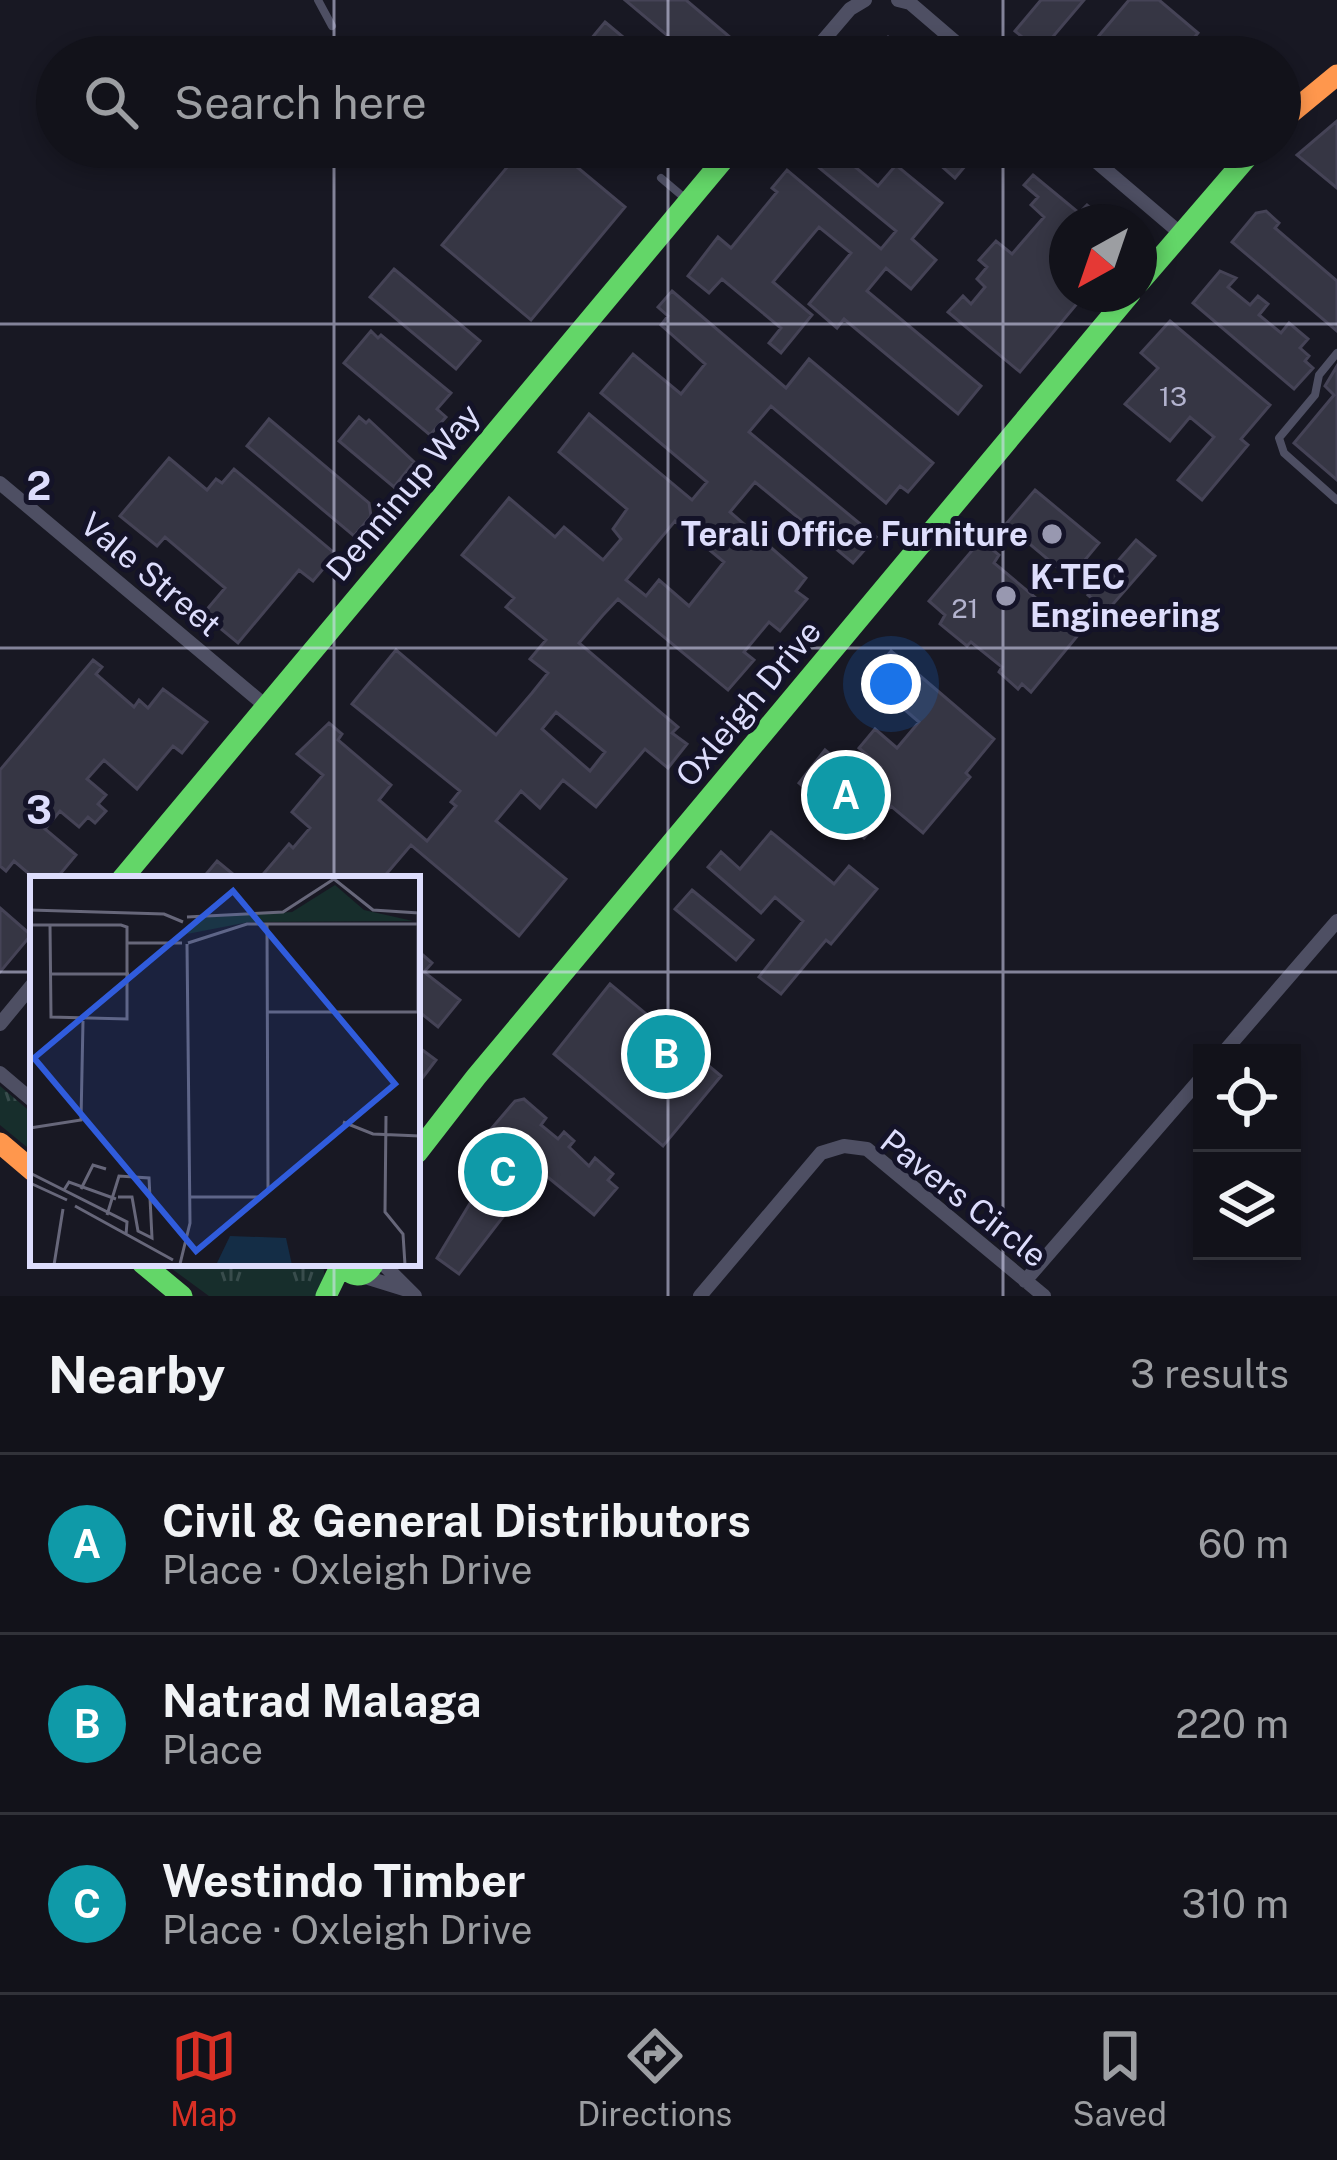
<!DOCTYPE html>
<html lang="en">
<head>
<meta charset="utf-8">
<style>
	:root { --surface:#12121a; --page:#1b1b23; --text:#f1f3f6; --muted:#9c9ea2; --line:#313239; --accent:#d93025 }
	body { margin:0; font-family:"Public Sans",sans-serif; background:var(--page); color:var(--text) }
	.controls { position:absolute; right:36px; bottom:36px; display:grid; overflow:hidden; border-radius:0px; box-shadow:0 6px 18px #0003 }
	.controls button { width:108px; height:108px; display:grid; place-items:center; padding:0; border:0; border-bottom:3px solid var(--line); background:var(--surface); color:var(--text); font:60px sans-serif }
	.compass { position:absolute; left:1049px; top:204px; width:108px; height:108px; border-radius:50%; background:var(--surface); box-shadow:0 6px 18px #0003; rotate:220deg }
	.you { position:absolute; left:891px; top:684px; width:42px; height:42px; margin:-30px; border:9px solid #fff; border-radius:50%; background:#1a73e8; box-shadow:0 0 0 18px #1a73e833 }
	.badge { display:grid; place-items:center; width:78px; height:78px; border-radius:50%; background:var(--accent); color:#fff; font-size:39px; font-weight:700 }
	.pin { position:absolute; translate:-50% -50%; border:6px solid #fff; box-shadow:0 3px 12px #0006 }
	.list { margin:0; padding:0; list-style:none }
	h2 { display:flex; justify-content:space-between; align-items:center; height:156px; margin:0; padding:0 48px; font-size:51px }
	h2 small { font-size:39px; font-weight:400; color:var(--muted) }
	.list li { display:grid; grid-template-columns:78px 1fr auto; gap:36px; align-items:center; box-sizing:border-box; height:180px; padding:0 48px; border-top:3px solid var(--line) }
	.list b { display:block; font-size:45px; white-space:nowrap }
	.list p { margin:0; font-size:39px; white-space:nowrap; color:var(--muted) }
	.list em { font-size:39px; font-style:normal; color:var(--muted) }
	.icon { flex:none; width:66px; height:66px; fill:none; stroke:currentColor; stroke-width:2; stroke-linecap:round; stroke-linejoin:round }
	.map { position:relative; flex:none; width:1337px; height:1296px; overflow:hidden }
	.search { position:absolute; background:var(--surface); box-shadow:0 6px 18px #0003; left:36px; right:36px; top:36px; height:132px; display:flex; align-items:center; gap:30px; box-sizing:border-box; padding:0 42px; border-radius:66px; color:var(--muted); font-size:45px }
	.sheet { height:696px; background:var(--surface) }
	nav { display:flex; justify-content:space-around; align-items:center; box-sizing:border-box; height:168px; border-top:3px solid var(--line); background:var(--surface); font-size:33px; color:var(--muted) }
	nav a { display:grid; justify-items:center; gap:6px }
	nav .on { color:var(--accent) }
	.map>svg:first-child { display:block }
</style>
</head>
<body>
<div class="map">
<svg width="1337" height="1296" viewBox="0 0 1337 1296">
	<defs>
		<pattern id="grass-tufts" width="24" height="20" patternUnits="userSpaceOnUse" patternTransform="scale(3)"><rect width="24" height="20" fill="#172e2c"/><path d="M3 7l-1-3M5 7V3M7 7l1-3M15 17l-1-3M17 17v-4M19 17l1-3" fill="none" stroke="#384c4c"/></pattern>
	</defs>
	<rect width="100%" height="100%" fill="#181823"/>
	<!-- grass -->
	<path fill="url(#grass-tufts)" d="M 0,1086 L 33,1114 L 33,1152 L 0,1125 Z
		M 164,1263 L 323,1263 L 325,1281 L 316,1296 L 209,1296 Z"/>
	<!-- building -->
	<path fill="#363644" stroke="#454356" stroke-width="3" fill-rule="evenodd" d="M 625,0 L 686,0 L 738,44 L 727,57 L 693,57 Z
		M 1041,0 L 1084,0 L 1040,52 L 1015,31 Z
		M 1129,0 L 1159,0 L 1198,33 L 1178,57 L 1081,57 Z
		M 605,22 L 647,57 L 576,57 Z
		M 888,37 L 911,57 L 870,57 Z
		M 1337,121 L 1337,188 L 1297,155 Z
		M 524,147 L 553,147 L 625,207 L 531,320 L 442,245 Z
		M 794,147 L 831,147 L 878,186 L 896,165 L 942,203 L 912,239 L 936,260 L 911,289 L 886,268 L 867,291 L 981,386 L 958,414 L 844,319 L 837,328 L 809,304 L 851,253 L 819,227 L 773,282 L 812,315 L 781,353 L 769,343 L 781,328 L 722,279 L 709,293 L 688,276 L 718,237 L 731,248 L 777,192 L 772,188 L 787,170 L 881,249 L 896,231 Z
		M 936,147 L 981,147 L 955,178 L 929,155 Z
		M 1033,175 L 1079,213 L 1087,205 L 1108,222 L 1067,222 L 1067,294 L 1085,294 L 1020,372 L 948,312 L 963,296 L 971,304 L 985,287 L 977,279 L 987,267 L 979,260 L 996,241 L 1012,254 L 1044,217 L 1031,205 L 1038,197 L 1024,185 Z
		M 1266,211 L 1279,223 L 1275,228 L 1337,281 L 1337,331 L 1232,242 L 1256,213 Z
		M 394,269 L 480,341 L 456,369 L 370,297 Z
		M 1220,271 L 1236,278 L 1228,287 L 1250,305 L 1258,296 L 1268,304 L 1259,315 L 1281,333 L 1289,323 L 1308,339 L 1300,348 L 1309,356 L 1305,361 L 1313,368 L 1294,389 L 1193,303 Z
		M 672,291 L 786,388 L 809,359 L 933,463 L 908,492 L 900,486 L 886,503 L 771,406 L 749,432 L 876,537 L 853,563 L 755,482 L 730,512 L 806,578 L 796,591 L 807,599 L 780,631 L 769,622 L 744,652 L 754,660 L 728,690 L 618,599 L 603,615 L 579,643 L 678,727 L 672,733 L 687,744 L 668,768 L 645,749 L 596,807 L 563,780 L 540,808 L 521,791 L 496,821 L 566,879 L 519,936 L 411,845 L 382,879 L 366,875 L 362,879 L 259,879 L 289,844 L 293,848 L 310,828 L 292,812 L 323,775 L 297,754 L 329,723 L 342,734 L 338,740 L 391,785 L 379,800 L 427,841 L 456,806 L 451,802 L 460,791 L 352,704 L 396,650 L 496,735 L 532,693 L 548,673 L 530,659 L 546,640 L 506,607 L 514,598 L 462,555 L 509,498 L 555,537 L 564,527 L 603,560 L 621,539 L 613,529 L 627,509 L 559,452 L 589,414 L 692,500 L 707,482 L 601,393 L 633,354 L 681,394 L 705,364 L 661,325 L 668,316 L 658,307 ZM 675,521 L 724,562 L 689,606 L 659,580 L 646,596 L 626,580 ZM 556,712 L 605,752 L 590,771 L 542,729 Z
		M 1170,321 L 1270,405 L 1241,439 L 1248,445 L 1202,500 L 1178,480 L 1214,437 L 1190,417 L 1170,441 L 1125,404 L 1158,368 L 1141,353 Z
		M 371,331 L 378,338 L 381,335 L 451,393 L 437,409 L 446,417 L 430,435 L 344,363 Z
		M 1337,366 L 1337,480 L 1294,443 L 1334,395 L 1325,386 Z
		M 359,417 L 366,423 L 369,420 L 414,462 L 394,487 L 339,441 Z
		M 269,419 L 369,503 L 371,516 L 354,536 L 247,446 Z
		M 169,458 L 207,490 L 216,479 L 222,483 L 234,469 L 332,551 L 333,557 L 313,581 L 299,570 L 238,643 L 203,614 L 225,588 L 165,537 L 157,546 L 120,516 Z
		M 1035,490 L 1099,543 L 1070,578 L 1006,524 Z
		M 981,540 L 999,555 L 994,563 L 1079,634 L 1031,692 L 1022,684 L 1018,689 L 999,672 L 1002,667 L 971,642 L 967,646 L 940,624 L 945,615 L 929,601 Z
		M 1136,540 L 1155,556 L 1107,611 L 1088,595 Z
		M 891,651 L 994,739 L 966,773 L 970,777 L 923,833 L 891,806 L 864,838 L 799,783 L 825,750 L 866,784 L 881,767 L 859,748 L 875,729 L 897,748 L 919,722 L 868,678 Z
		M 93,660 L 102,667 L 96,674 L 134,707 L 139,700 L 148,708 L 163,689 L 207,722 L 182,753 L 173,746 L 137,789 L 104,760 L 87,779 L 106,795 L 98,804 L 106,811 L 95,823 L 88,817 L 79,827 L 60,811 L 45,829 L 76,855 L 56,879 L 35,879 L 14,861 L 6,871 L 0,866 L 0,770 Z
		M 771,832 L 834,884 L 849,866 L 877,889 L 831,944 L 826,940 L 781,994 L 759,977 L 803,921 L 775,897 L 761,913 L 708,867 L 721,852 L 740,869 Z
		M 217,861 L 239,879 L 202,879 Z
		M 692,890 L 753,940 L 736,960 L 675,909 Z
		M 0,908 L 31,935 L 0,972 Z
		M 417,950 L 432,963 L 424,972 L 460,1000 L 438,1027 L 417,1010 Z
		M 610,984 L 721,1076 L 663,1146 L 554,1054 Z
		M 417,1046 L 436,1060 L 417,1085 Z
		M 524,1099 L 546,1118 L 541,1125 L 558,1139 L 564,1132 L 574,1141 L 569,1147 L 589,1166 L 595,1158 L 613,1174 L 608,1180 L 617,1188 L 594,1215 L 539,1170 L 459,1274 L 437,1258 L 481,1185 L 467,1174 L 501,1138 L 491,1129 L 515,1101 Z"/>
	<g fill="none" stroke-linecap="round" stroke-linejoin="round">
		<!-- lane -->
		<path stroke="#4e4f63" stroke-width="8" d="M 318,0 L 332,26
			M 661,178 L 687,200
			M 1337,353 L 1319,375 L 1315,395 L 1279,438 L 1284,453 L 1337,500"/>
		<!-- street -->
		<path stroke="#4e4f63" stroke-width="14" d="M 898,0 L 910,3 L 973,57
			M 809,57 L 850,9 L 865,0
			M 1079,147 L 1180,233
			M 0,483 L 267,707
			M 0,1024 L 33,984
			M 1223,1053 L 1337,921
			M 0,1073 L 33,1101
			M 382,1263 L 415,1296
			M 362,1276 L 407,1290
			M 1025,1281 L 1202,1077
			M 700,1296 L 821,1153 L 844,1146 L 867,1149 L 1044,1296"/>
		<!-- fast -->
		<path stroke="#63d668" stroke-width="21" d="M 1139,283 L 1256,147
			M 122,879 L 734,147
			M 417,1153 L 476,1077 L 1130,294
			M 142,1263 L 182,1296
			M 341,1263 C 351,1278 364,1280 374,1263
			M 326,1296 L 341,1265"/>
		<!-- slow -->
		<path stroke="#ff974d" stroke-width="21" d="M 1280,122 L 1337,75
			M 0,1143 L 33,1171"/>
	</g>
	<!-- grid -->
	<path fill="none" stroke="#ddddfc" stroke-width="3" stroke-opacity="0.55" d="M 334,0 L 334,57M 668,0 L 668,57M 1003,0 L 1003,57M 334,147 L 334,879M 668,147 L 668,1296M 1003,147 L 1003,1296M 0,324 L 1337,324M 0,648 L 1337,648M 0,972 L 33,972M 417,972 L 1337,972M 334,1263 L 334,1296"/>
	<!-- markers -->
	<g fill="#9898b0" stroke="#141328" stroke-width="4.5">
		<circle cx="1052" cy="534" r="12"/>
		<circle cx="1006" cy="596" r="12"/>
	</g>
	<g text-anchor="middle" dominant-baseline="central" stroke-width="10" stroke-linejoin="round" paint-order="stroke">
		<!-- number labels -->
		<g font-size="27" fill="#b3b3ce">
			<text x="1173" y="396">13</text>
			<text x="965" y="608">21</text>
		</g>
		<!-- street labels -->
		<g font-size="33" fill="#ddddfc" stroke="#141328">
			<text transform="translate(403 492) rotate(-50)">Denninup Way</text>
			<text transform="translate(151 574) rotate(40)">Vale Street</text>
			<text transform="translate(748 703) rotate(-50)">Oxleigh Drive</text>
			<text transform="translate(964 1198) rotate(38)">Pavers Circle</text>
		</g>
		<!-- poi labels -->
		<g font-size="33" font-weight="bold" fill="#ddddfc" stroke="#141328" text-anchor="end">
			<text x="1028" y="534">Terali Office Furniture</text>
			<text x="1030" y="577" text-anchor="start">K-TEC<tspan x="1030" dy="38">Engineering</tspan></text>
		</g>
	</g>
	<!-- overview -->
	<g transform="translate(30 876)">
		<rect width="390" height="390" fill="#181823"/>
		<path d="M 305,9 L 334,34 L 383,45 L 219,46 L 157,58 L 166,42 L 262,36 Z" fill="#172e2c"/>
		<path d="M 200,360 L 256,362 L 262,389 L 186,389 Z" fill="#142d46"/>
		<path fill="none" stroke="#67677a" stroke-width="3" d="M 304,3 L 343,34 L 389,37M 0,34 L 134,38 L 153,46M 388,37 L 388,136M 157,41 L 253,36 L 307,1M 0,49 L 91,49 L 97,51 L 97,143 L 21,141 L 20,49M 98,67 L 152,67M 158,67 L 217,48 L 387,48M 20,98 L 99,98M 237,136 L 390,136M 356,240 L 355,336 L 373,358 L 375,389M 313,246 L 343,258 L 390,260M 0,252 L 51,244 L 53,145M 0,297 L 97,346 L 96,359M 0,307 L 37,324M 51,313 L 63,289 L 76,293M 34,314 L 39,306 L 86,323M 160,321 L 229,321 L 238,313 L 237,48M 45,330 L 143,384M 77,339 L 89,300 L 119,302 L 122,362 L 108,355 L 102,321 L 88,321M 150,388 L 160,347 L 157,68M 24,389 L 33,333"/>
		<path fill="#305cdc" fill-opacity="0.15" stroke="#305cdc" stroke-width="6" d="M 203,15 L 365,208 L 166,375 L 4,182 Z"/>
		<rect width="390" height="390" fill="none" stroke="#ddddfc" stroke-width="6"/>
	</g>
	<g font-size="39" text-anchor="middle" font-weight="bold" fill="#ddddfc" stroke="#141328" stroke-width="10" stroke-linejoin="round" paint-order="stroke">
		<text x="39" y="500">2</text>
		<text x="39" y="824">3</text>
	</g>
</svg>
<div class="controls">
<button><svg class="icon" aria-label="locate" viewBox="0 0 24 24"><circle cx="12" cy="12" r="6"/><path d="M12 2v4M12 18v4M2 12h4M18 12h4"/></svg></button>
<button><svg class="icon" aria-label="layers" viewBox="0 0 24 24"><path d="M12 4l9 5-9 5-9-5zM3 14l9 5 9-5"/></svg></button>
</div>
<svg class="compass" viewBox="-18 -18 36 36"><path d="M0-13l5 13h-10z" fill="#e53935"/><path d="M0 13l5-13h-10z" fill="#9c9ea2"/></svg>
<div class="you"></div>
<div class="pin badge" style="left:846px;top:795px;background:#0f9aa8">A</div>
<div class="pin badge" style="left:666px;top:1054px;background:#0f9aa8">B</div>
<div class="pin badge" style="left:503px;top:1172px;background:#0f9aa8">C</div>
<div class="search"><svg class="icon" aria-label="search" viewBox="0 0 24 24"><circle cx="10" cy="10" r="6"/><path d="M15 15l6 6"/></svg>Search here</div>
</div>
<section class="sheet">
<h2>Nearby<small>3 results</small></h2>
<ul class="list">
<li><span class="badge" style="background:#0f9aa8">A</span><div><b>Civil &amp; General Distributors</b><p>Place · Oxleigh Drive</p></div><em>60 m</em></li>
<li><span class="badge" style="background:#0f9aa8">B</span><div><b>Natrad Malaga</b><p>Place</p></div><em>220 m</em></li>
<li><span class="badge" style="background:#0f9aa8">C</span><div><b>Westindo Timber</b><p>Place · Oxleigh Drive</p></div><em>310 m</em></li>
</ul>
</section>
<nav>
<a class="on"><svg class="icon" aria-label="map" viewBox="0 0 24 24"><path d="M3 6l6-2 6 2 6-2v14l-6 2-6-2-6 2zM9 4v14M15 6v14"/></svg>Map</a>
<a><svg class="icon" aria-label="directions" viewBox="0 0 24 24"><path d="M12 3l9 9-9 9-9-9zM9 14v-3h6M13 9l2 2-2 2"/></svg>Directions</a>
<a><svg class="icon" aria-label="saved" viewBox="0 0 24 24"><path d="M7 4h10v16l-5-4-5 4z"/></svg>Saved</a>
</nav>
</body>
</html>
